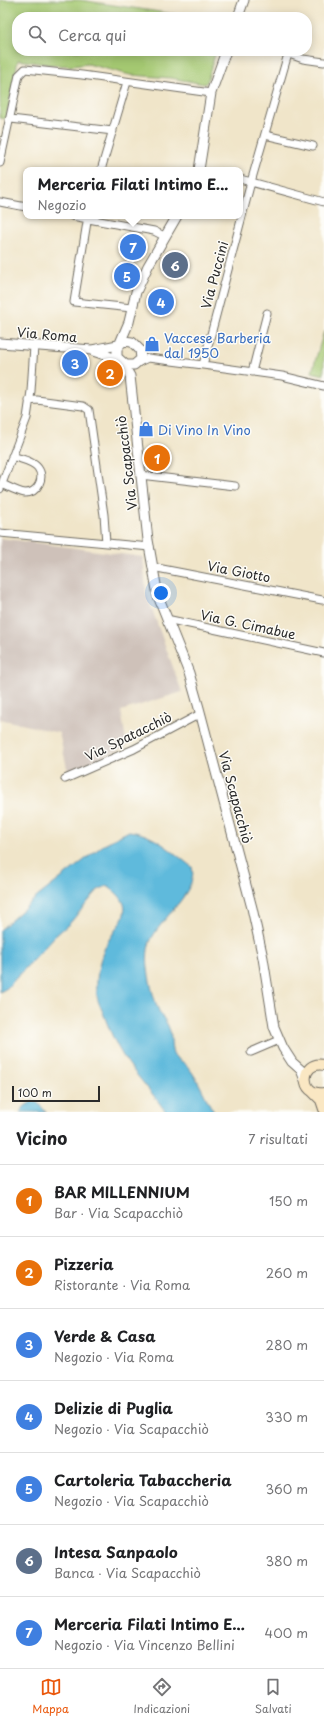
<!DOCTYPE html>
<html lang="it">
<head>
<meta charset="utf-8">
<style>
	:root { --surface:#fff; --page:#f6f6f6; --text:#202124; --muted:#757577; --line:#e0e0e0; --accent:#ea580c }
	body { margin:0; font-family:"Playpen Sans",sans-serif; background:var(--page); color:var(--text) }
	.scale { position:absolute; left:12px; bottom:10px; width:88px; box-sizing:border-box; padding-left:4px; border:2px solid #2b2b2b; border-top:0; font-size:11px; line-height:14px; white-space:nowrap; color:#2b2b2b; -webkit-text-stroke:3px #fdfcf7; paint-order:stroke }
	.you { position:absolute; left:161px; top:593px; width:14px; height:14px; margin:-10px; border:3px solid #fff; border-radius:50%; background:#1a73e8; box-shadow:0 0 0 6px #1a73e833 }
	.badge { display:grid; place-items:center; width:26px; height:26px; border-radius:50%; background:var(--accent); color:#fff; font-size:13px; font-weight:700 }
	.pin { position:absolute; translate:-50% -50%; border:2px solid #fff; box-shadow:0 1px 4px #0006 }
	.popup { position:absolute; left:23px; top:167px; width:220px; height:52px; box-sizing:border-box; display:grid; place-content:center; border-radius:8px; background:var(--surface); filter:drop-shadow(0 1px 3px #0005); font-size:13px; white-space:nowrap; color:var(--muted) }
	.popup b { font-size:15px; color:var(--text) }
	.popup::after { content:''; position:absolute; left:50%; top:100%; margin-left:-8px; border:8px solid transparent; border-top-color:var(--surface) }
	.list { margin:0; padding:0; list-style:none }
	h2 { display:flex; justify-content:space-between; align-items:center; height:52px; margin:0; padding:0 16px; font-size:17px }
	h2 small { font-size:13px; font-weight:400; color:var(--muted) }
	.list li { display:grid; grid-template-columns:26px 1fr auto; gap:12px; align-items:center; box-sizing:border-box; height:72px; padding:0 16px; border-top:1px solid var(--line) }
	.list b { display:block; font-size:15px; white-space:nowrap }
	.list p { margin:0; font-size:13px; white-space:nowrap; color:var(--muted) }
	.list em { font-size:13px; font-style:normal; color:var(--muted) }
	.icon { flex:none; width:22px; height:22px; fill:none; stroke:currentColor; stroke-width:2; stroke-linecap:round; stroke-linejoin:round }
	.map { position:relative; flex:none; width:324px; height:1112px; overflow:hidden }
	.search { position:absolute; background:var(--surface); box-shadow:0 2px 10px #0003; left:12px; right:12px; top:12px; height:44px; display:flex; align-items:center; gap:10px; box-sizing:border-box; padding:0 14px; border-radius:16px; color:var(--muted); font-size:15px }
	.sheet { height:556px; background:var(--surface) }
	nav { display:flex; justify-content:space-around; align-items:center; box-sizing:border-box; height:56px; border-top:1px solid var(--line); background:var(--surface); font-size:11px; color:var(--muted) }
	nav a { display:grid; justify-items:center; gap:2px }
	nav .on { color:var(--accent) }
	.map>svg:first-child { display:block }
</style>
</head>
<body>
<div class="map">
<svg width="324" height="1112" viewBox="0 0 324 1112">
	<rect width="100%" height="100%" fill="#fdfcf7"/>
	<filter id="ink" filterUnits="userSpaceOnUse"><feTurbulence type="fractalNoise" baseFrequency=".025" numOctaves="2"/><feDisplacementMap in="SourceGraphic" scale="8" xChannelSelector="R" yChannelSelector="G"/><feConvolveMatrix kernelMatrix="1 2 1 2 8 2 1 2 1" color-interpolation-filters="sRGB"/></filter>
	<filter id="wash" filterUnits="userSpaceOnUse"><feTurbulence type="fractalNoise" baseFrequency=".012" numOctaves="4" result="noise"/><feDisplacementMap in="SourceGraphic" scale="16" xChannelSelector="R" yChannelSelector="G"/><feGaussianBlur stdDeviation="0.9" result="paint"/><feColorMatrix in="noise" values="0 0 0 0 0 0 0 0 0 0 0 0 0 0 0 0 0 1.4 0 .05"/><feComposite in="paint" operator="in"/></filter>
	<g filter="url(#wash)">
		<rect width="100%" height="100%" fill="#f0e5c9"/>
		<!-- industrial -->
		<path fill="#cec1b9" d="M 0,538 L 143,557 L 146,593 L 182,692 L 121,711 L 127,746 L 68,772 L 59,733 L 0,719 Z"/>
		<!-- green -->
		<path fill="#a4c871" stroke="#687a4e" d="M 0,0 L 80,0 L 193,17 L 17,17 L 17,51 L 216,51 L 207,82 L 204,84 L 171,78 L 130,75 L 88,64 L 72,66 L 53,65 L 18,60 L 6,119 L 0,118 Z
			M 324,331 L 324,375 L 312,372 Z"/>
		<!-- water -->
		<path fill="#5ebadc" stroke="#447284" d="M 129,831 C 155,834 172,852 192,867 C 199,892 159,919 150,942 C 143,959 152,997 160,1013 C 164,1019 168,1024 170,1031 C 172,1038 170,1046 173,1053 C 176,1060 184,1061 188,1067 C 199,1080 205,1098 214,1112 L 166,1112 C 153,1093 136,1076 123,1056 C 115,1043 109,1029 104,1015 C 102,1009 97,1001 97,995 C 96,980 98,964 104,950 C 113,925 144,910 107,886 L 98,890 L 70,923 L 54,937 L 7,988 L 0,992 L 0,930 L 37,897 L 106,843 Z
			M 33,1101 L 38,1103 L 46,1112 L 20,1112 L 25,1106 Z"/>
	</g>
	<g filter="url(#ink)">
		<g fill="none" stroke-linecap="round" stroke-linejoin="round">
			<defs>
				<path id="minor" d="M 281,51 L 303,59 L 324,62
					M 11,119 L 113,131
					M 265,135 L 313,146
					M 0,163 L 19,75 L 25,69 L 82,75 L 211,93
					M 101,170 L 127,82
					M 240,179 L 324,202
					M 0,202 L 26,207
					M 72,216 L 154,231 L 164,236
					M 88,216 L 74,302 L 132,308
					M 139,362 L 148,358 L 203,365 L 282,376 L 324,386
					M 203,365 L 251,182 L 288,54
					M 252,372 L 267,313
					M 29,401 L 37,400 L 83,406 L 89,410 L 104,515 L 106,543
					M 140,475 L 235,486
					M 2,484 C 9,487 18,492 25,493 C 38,493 45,478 38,468 C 33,461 20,459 12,456
					M 0,489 L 27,418 L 31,391 L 34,346
					M 0,533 L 150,547
					M 152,567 L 322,600
					M 167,622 L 171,620 L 324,653
					M 65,779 L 134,749 L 200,714
					M 251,1052 L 279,1040"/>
				<path id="tertiary" d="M 238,17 L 244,0
					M 199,170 L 211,93 L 226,51
					M 123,341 L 132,342 L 140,350 L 141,359 L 134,365 L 126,365 L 117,357 L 117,348 Z
					M 0,343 L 92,350 L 118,345
					M 120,343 L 129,322 L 136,292 L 148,266 L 177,216
					M 93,351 L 120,360
					M 122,362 L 130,376 L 148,540 L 158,596 L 189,673 L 199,708 L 252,908 L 263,958 L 274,1027 L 283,1048 L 292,1062 L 301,1070 L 305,1080"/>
				<path id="secondary" d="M 324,1065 C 300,1060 299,1097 324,1093
					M 312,1091 L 321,1100 L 324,1109"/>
			</defs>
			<!-- minor casing -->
			<use href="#minor" stroke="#706c62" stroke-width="9"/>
			<!-- tertiary casing -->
			<use href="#tertiary" stroke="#706c62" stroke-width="11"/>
			<!-- secondary casing -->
			<use href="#secondary" stroke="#706c62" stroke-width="12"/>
			<!-- minor -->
			<use href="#minor" stroke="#fff" stroke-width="7"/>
			<!-- tertiary -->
			<use href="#tertiary" stroke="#fff" stroke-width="9"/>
			<!-- secondary -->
			<use href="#secondary" stroke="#fae7c3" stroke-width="10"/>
		</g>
	</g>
	<!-- icons -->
	<defs>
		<symbol id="shop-bare" viewBox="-9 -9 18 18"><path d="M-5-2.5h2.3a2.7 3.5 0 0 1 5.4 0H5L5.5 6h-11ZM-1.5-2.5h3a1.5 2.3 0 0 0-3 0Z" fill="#3f7fe0" stroke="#fdfcf7" stroke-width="2.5" paint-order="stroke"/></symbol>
	</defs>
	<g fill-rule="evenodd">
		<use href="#shop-bare" x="141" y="333" width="22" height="22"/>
		<use href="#shop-bare" x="135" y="418" width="22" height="22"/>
	</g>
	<g text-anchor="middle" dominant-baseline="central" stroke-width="3" stroke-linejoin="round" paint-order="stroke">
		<!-- street labels -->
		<g font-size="13" fill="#2b2b2b" stroke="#fdfcf7">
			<text transform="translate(214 275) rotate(-75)">Via Puccini</text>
			<text transform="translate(47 334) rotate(5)">Via Roma</text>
			<text transform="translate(126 463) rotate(-97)">Via Scapacchiò</text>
			<text transform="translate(239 571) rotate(11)">Via Giotto</text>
			<text transform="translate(248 624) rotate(12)">Via G. Cimabue</text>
			<text transform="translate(128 736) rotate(-26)">Via Spatacchiò</text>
			<text transform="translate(236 797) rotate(75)">Via Scapacchiò</text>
		</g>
		<!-- shop labels -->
		<g font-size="13" fill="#366cbe" stroke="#fdfcf7" text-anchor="start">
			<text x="164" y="337">Vaccese Barberia<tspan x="164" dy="15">dal 1950</tspan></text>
			<text x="158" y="429">Di Vino In Vino</text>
		</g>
	</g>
</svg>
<div class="scale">100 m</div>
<div class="you"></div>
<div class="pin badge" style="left:157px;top:458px;background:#e8710a">1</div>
<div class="pin badge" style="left:110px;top:373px;background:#e8710a">2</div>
<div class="pin badge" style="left:75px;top:363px;background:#3f7fe0">3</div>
<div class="pin badge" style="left:161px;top:302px;background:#3f7fe0">4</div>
<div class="pin badge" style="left:127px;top:276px;background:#3f7fe0">5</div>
<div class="pin badge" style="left:175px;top:265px;background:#5c6f8a">6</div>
<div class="pin badge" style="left:133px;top:247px;background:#3f7fe0">7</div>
<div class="popup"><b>Merceria Filati Intimo E...</b>Negozio</div>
<div class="search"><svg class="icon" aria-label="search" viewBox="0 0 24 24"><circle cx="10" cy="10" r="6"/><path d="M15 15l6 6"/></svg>Cerca qui</div>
</div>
<section class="sheet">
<h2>Vicino<small>7 risultati</small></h2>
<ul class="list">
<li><span class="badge" style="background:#e8710a">1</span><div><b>BAR MILLENNIUM</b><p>Bar · Via Scapacchiò</p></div><em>150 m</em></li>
<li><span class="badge" style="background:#e8710a">2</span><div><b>Pizzeria</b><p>Ristorante · Via Roma</p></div><em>260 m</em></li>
<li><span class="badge" style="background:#3f7fe0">3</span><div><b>Verde &amp; Casa</b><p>Negozio · Via Roma</p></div><em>280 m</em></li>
<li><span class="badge" style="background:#3f7fe0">4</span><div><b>Delizie di Puglia</b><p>Negozio · Via Scapacchiò</p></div><em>330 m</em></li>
<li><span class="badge" style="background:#3f7fe0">5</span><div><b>Cartoleria Tabaccheria</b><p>Negozio · Via Scapacchiò</p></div><em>360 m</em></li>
<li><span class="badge" style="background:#5c6f8a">6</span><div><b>Intesa Sanpaolo</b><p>Banca · Via Scapacchiò</p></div><em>380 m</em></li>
<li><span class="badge" style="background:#3f7fe0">7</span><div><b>Merceria Filati Intimo E...</b><p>Negozio · Via Vincenzo Bellini</p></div><em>400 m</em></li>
</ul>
</section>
<nav>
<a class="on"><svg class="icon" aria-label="map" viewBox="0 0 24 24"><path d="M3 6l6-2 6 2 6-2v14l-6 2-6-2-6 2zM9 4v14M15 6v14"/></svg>Mappa</a>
<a><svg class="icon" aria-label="directions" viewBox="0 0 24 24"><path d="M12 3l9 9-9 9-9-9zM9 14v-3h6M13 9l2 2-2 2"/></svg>Indicazioni</a>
<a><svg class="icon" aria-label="saved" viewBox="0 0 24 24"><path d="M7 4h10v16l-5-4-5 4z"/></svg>Salvati</a>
</nav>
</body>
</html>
